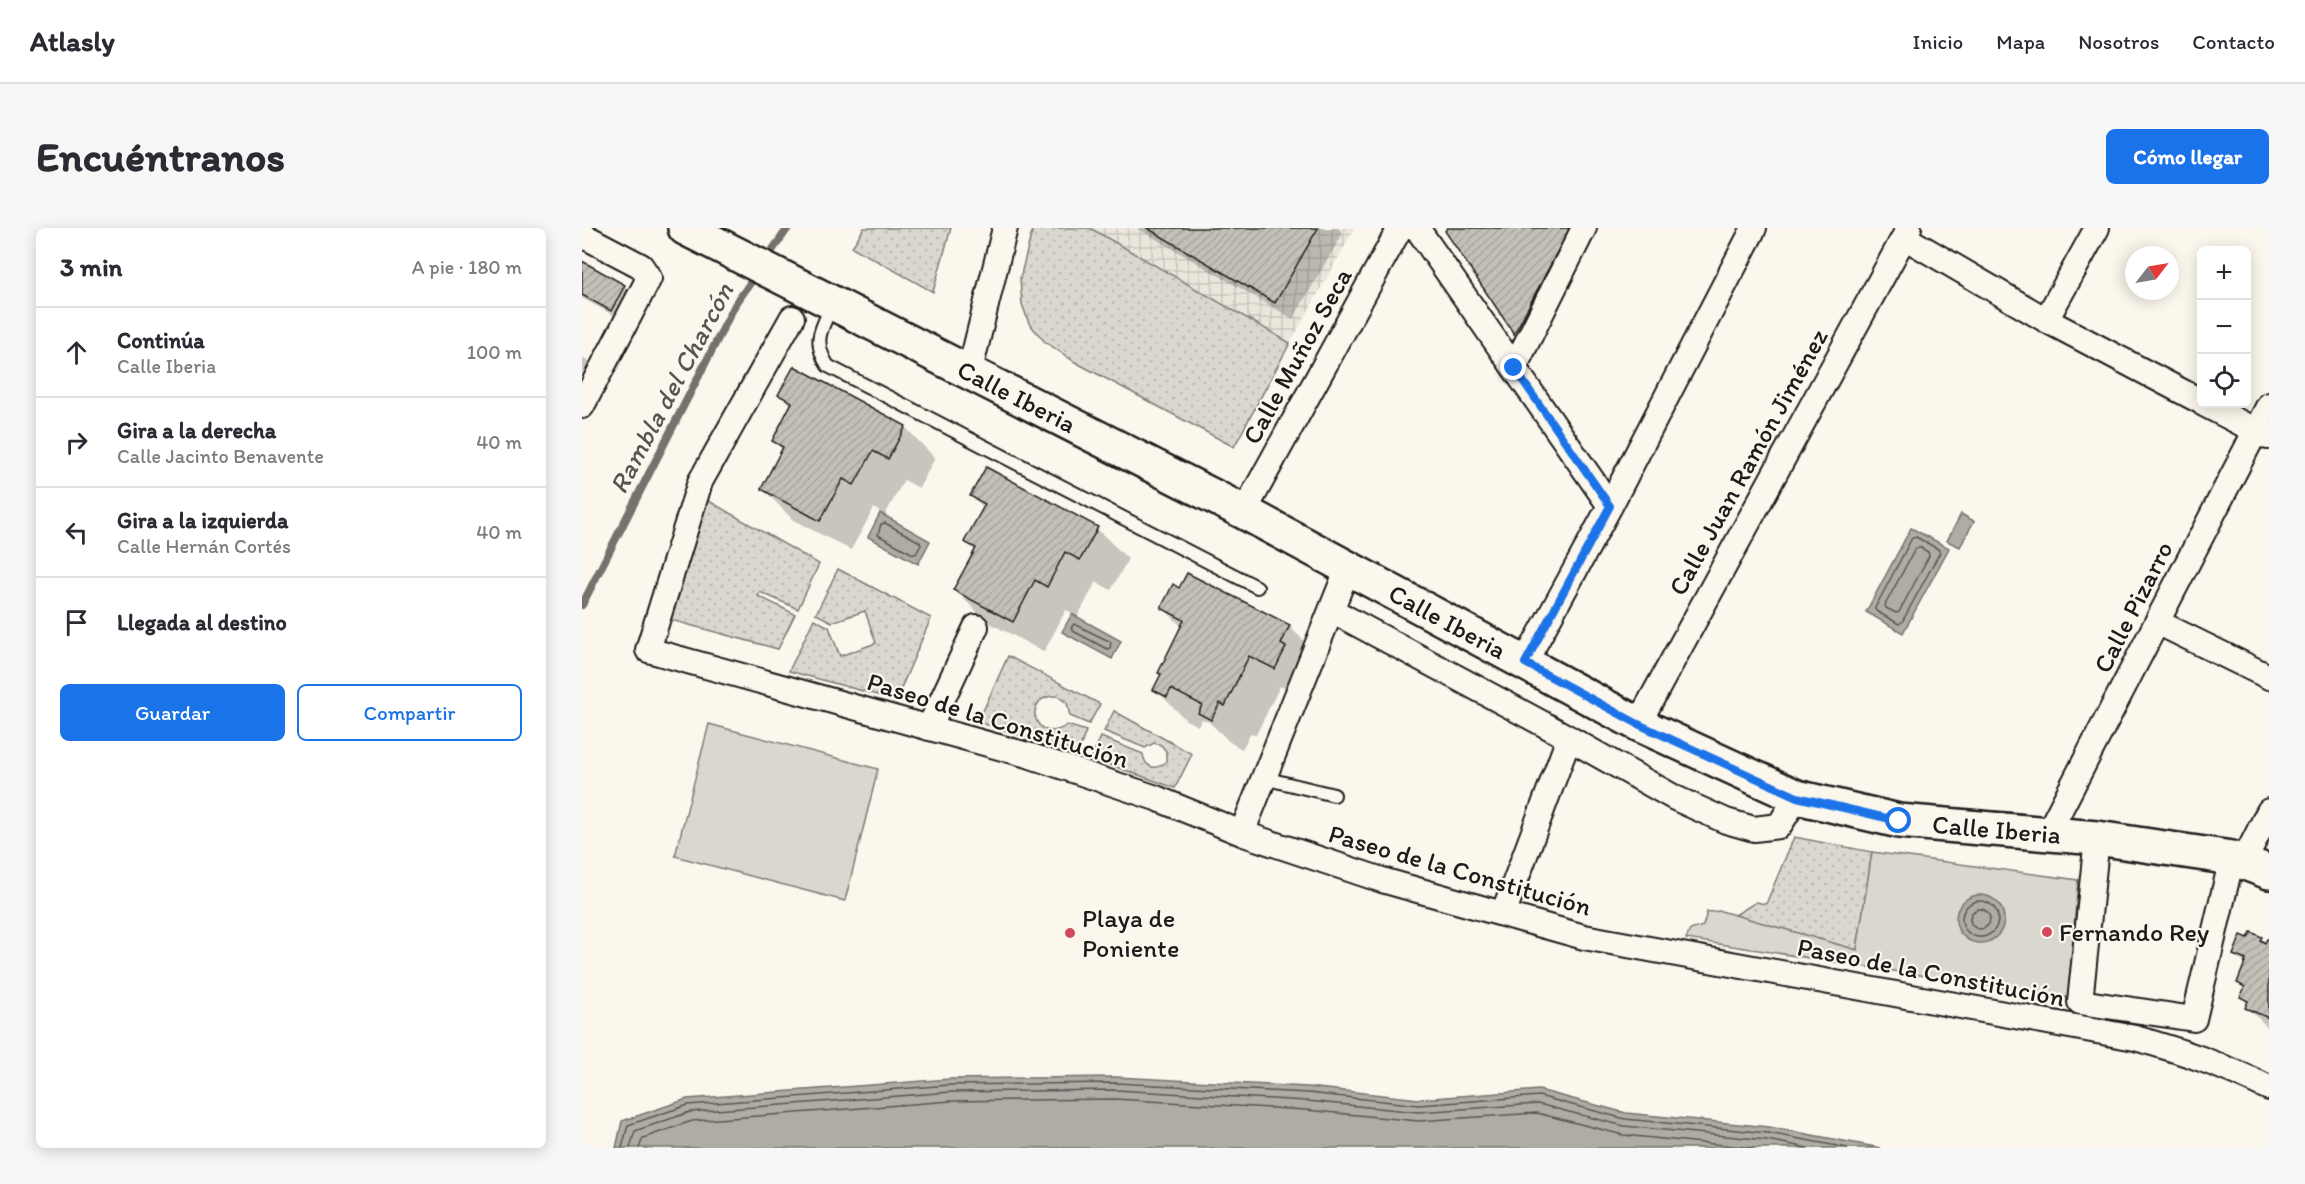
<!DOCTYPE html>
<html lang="es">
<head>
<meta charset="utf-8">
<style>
	:root { --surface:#fff; --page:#f7f7f7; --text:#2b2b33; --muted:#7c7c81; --line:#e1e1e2; --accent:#1a73e8 }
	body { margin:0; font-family:Itim,sans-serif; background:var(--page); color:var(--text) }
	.controls { position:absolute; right:18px; top:18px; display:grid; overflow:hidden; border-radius:9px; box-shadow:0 3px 15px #0003 }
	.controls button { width:54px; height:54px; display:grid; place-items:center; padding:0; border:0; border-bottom:2px solid var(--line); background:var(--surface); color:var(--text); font:30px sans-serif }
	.compass { position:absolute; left:1543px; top:18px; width:54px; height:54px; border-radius:50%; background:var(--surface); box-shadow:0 3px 15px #0003; rotate:59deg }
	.stop { position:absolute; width:18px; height:18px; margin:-14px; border:4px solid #1a73e8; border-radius:50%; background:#fff }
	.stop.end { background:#1a73e8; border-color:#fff; box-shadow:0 2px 6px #0008 }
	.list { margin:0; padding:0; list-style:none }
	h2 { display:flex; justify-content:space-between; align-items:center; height:78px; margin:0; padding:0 24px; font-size:26px }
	h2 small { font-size:20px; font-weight:400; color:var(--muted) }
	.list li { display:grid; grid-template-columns:39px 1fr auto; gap:18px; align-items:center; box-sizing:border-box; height:90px; padding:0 24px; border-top:2px solid var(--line) }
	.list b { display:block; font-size:22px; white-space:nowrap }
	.list p { margin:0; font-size:20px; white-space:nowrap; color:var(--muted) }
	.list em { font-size:20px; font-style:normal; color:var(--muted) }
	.actions { display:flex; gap:12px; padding:18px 24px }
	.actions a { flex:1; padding:14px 0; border:2px solid var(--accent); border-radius:9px; text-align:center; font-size:21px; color:var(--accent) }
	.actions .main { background:var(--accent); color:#fff }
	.icon { flex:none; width:33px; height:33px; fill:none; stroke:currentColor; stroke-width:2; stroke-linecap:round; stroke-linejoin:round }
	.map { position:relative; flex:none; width:1687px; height:920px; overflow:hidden; border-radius:9px }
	header { display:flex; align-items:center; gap:36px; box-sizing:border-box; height:84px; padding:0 30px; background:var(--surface); border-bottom:2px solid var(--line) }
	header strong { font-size:28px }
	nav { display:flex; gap:33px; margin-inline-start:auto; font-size:21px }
	.intro { display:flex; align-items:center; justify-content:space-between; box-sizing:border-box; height:144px; padding:0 36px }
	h1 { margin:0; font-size:42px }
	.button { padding:15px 27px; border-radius:9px; background:var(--accent); color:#fff; font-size:21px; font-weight:700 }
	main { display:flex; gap:36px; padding:0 36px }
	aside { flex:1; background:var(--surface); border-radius:9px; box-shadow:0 3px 15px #0003 }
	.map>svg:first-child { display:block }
</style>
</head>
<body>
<header>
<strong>Atlasly</strong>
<nav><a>Inicio</a><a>Mapa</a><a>Nosotros</a><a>Contacto</a></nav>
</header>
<div class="intro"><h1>Encuéntranos</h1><a class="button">Cómo llegar</a></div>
<main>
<aside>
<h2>3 min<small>A pie · 180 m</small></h2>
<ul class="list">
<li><svg class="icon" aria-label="ahead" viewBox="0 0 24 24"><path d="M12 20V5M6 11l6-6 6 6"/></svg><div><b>Continúa</b><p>Calle Iberia</p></div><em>100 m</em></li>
<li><svg class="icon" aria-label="right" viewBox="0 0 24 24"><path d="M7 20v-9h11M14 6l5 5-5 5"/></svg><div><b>Gira a la derecha</b><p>Calle Jacinto Benavente</p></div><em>40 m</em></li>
<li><svg class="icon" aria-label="left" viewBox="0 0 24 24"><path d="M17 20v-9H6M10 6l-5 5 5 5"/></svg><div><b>Gira a la izquierda</b><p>Calle Hernán Cortés</p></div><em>40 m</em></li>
<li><svg class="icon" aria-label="arrive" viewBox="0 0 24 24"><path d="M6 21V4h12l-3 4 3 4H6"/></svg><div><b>Llegada al destino</b></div></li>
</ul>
<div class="actions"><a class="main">Guardar</a><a>Compartir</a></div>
</aside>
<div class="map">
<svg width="1687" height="920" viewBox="0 0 1687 920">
	<defs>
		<pattern id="industrial-grid" width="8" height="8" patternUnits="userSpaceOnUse" patternTransform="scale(1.5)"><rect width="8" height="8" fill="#eae6dc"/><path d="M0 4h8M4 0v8" fill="none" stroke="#c8c5bc"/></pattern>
		<pattern id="grass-dots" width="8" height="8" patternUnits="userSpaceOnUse" patternTransform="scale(1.5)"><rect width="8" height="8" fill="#dad7ce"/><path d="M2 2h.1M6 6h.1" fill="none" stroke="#bab8b0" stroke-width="1.8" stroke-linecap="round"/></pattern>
		<pattern id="building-hatch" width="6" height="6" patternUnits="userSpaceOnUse" patternTransform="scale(1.5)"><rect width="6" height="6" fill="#c3c0b8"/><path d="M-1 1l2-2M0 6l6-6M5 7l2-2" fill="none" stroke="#a7a49e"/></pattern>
	</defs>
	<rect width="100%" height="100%" fill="#fbf7ec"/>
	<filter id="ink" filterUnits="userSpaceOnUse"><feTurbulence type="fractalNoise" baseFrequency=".0167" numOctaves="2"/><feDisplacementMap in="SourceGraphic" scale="12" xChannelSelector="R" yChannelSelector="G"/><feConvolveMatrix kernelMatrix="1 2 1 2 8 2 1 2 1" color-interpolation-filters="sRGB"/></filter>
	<g filter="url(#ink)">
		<!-- industrial -->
		<path fill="url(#industrial-grid)" d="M 508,0 L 773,0 L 708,115 Z"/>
		<!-- grass -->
		<path fill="url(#grass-dots)" stroke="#7b7a75" stroke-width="1.5" d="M 282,0 L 369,0 L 351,64 L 270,19 Z
			M 451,0 L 508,0 L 708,115 L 652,219 L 493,134 L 462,113 L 447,95 L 440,76 L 438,50 Z
			M 125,272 L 237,336 L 216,381 L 178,364 L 176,368 L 213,386 L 196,421 L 89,392 Z
			M 256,341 L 349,390 L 314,472 L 207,443 L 232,391 L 247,399 L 258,428 L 294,415 L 283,383 L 250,394 L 234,386 Z
			M 426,428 L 518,476 L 507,496 L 488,488 L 485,475 L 475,468 C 438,466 452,520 485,497 L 504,503 L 496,525 L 396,494 Z
			M 532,483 L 610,526 L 593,560 L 509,530 L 519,509 L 561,526 C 563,540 573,543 584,534 L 584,523 L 579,517 L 572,515 L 563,520 L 522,503 Z
			M 1212,609 L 1290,624 L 1275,722 L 1153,687 L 1174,674 L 1184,676 Z"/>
		<!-- park -->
		<path fill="#dad7ce" stroke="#7b7a75" stroke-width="1.5" d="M 127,496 L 296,541 L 263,673 L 93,628 Z
			M 1290,624 L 1496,652 L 1486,770 L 1104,711 L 1108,702 L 1121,698 L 1125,684 L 1139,683 L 1275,722 Z"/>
		<!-- water -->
		<path fill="#afaca5" stroke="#74726e" stroke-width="1.5" d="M 298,285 L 348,313 L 336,336 L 286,309 Z
			M 1379,286 L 1392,293 L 1378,319 L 1365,313 Z
			M 1329,300 L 1367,320 L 1321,405 L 1284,384 Z
			M 490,386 L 539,413 L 530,431 L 480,404 Z
			M1374 691a24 24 0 1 1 48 0a24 24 0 1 1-48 0Z
			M 534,849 L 726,859 L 837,871 L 957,862 L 1044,885 L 1187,899 L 1299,920 L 34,920 L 40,893 L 105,871 L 368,851 Z"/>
		<!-- shadow -->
		<path fill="#0003" d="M 555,0 L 756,0 L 761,5 L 711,91 Z
			M 866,0 L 1015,0 L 951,122 L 933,105 L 865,3 Z
			M 0,35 L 42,58 L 51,67 L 38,91 L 0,70 Z
			M 0,128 L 15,142 L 0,158 Z
			M 198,166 L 323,199 L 353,230 L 337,260 L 322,252 L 303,287 L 292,280 L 269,322 L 211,292 L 181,261 L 201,222 L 192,213 L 210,178 Z
			M 390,268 L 515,301 L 546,331 L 529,362 L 514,354 L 496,388 L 484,382 L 462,424 L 404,393 L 373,362 L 394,324 L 384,314 L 402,280 Z
			M 581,380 L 707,398 L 738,429 L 724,471 L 698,458 L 674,507 L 669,505 L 660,521 L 649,515 L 627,494 L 620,491 L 616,498 L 604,492 L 573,461 L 600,399 Z
			M 1679,710 L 1685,715 L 1687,713 L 1687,801 L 1665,779 L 1666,776 L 1660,769 L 1663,761 L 1656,755 L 1664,737 L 1653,726 L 1667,712 Z"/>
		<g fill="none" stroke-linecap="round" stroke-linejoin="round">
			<!-- shore -->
			<path stroke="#575653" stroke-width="1.5" d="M 303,295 L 338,314 L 339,317 L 334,326 L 331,326 L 296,307 L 299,296 Z
				M 1334,309 L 1356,321 L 1358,324 L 1320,394 L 1317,396 L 1294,383 L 1293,380 L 1330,310 Z
				M 1337,319 L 1346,324 L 1347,328 L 1317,384 L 1314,385 L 1304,380 L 1303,377 L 1333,321 Z
				M 492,396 L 529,414 L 528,420 L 525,421 L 491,403 L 489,400 Z
				M1380 691a18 18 0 1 1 36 0a18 18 0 1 1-36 0Z
				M1388 691a10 10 0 1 1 20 0a10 10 0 1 1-20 0Z
				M 40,920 L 46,897 L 106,877 L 368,857 L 534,855 L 726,865 L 837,877 L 957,868 L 1043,891 L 1186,905 L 1266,920
				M 48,920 L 53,903 L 108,884 L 369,864 L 534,862 L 725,873 L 836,884 L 956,876 L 1042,898 L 1185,912 L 1226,920
				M 57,920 L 61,910 L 110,893 L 369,873 L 533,871 L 724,882 L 836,893 L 955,885 L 1041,907 L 1171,920"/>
			<!-- stream -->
			<path stroke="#74726e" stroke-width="8" d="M 182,34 L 206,0
				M 0,377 L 153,77 L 175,45"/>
		</g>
		<!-- building -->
		<path fill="url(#building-hatch)" stroke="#1c1c1c" stroke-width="1.5" d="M 565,0 L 736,0 L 693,75 Z
			M 865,0 L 988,0 L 932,106 L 863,3 Z
			M 0,33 L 43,57 L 29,83 L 0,67 Z
			M 212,138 L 324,198 L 306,231 L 291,223 L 272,257 L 261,251 L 238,293 L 179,261 L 201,219 L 190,213 L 210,174 L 196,167 Z
			M 404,239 L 516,299 L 498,332 L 483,324 L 465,359 L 453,352 L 431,394 L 371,362 L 394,320 L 382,314 L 403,276 L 388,268 Z
			M 605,345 L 708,397 L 699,416 L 704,419 L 693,441 L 667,428 L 643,478 L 638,475 L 629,492 L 616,485 L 620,477 L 589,461 L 585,469 L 571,462 L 579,446 L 576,445 L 602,392 L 579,380 L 591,356 L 597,360 Z
			M 1669,704 L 1680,709 L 1678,712 L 1683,715 L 1685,711 L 1687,711 L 1687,790 L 1663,780 L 1666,773 L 1658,769 L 1663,759 L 1655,755 L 1664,732 L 1651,727 L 1659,707 L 1666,710 Z"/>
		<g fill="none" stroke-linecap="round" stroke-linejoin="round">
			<defs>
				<path id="lane" d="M 250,78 C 239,101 230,113 246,138 L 675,359
					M 682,550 L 752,567"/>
				<path id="street" d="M 835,0 L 1028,278
					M 0,7 L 59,38 L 67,50 L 0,178
					M 1322,9 L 1464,92 L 1620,174
					M 210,90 L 118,254 L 66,422 L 449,528 L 574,570 L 662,606 L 800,652 L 1002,709 L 1553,810 C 1603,824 1640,837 1687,860
					M 1464,92 L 1515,0
					M 932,140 L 1002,0
					M 387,146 L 423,0
					M 1622,176 L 1686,209
					M 662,284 L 818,0
					M 749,382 L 967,499 L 1093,570 L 1144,593 L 1172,601 L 1197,598 L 1215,569
					M 1575,394 L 1687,449
					M 943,434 L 1028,278 L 1172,0
					M 1056,496 L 1327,0
					M 347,500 L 394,399
					M 662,606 L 665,592 L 766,340
					M 1465,607 L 1687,177
					M 1515,610 L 1498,774 L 1612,791 L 1650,630
					M 1662,633 L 1687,583
					M 921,686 L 987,510"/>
				<g id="secondary">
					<path id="s1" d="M 103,0 L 662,284 L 1056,496 L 1215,569 L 1317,593 L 1515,610 L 1650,630 L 1687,644"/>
				</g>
			</defs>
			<!-- lane casing -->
			<use href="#lane" stroke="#1c1c1c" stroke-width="16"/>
			<!-- street casing -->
			<use href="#street" stroke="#1c1c1c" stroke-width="28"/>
			<!-- secondary casing -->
			<use href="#secondary" stroke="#1c1c1c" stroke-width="38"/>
			<!-- lane -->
			<use href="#lane" stroke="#fbf7ec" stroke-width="12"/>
			<!-- street -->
			<use href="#street" stroke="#fbf7ec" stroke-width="24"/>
			<!-- secondary -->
			<use href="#secondary" stroke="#fbf7ec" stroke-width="33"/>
		</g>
	</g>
	<g fill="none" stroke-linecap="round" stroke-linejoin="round" filter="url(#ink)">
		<!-- route -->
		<path stroke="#1a73e8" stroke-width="8" d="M 932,140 L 1028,278 L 943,435 L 1056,496 L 1215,569 L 1317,593"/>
	</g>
	<!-- markers -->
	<g fill="#d1495b" stroke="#fbf7ec" stroke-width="2">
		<circle cx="1465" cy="704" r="6"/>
		<circle cx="488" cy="705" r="6"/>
	</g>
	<g text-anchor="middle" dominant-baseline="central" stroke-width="4.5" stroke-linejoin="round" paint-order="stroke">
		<!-- street labels -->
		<g font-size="26" fill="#1c1c1c" stroke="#fbf7ec">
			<text transform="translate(715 128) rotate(-61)">Calle Muñoz Seca</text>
			<text stroke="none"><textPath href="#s1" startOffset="372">Calle Iberia</textPath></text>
			<text transform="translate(1166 234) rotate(-61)">Calle Juan Ramón Jiménez</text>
			<text transform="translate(1551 379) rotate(-63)">Calle Pizarro</text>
			<text stroke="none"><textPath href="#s1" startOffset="858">Calle Iberia</textPath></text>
			<text transform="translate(416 492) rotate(17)">Paseo de la Constitución</text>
			<text stroke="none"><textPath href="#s1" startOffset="1452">Calle Iberia</textPath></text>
			<text transform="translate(878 642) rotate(16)">Paseo de la Constitución</text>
			<text transform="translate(1349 744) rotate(11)">Paseo de la Constitución</text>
		</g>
		<!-- poi labels -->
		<g font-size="26" fill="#1c1c1c" stroke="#fbf7ec" text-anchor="start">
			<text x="500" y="690">Playa de<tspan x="500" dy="30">Poniente</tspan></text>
			<text x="1477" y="704">Fernando Rey</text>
		</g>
		<!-- water labels -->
		<g font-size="27" font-style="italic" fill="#575653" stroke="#fbf7ec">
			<text transform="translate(89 160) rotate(-62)">Rambla del Charcón</text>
		</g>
	</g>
</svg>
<div class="controls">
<button>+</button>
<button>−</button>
<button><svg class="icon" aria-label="locate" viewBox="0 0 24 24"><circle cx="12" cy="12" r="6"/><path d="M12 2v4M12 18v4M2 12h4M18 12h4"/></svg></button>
</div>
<svg class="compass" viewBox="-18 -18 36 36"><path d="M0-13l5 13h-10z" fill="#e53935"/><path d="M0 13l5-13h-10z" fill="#7c7c81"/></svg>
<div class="stop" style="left:1317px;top:593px"></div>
<div class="stop end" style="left:932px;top:140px"></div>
</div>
</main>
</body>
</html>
